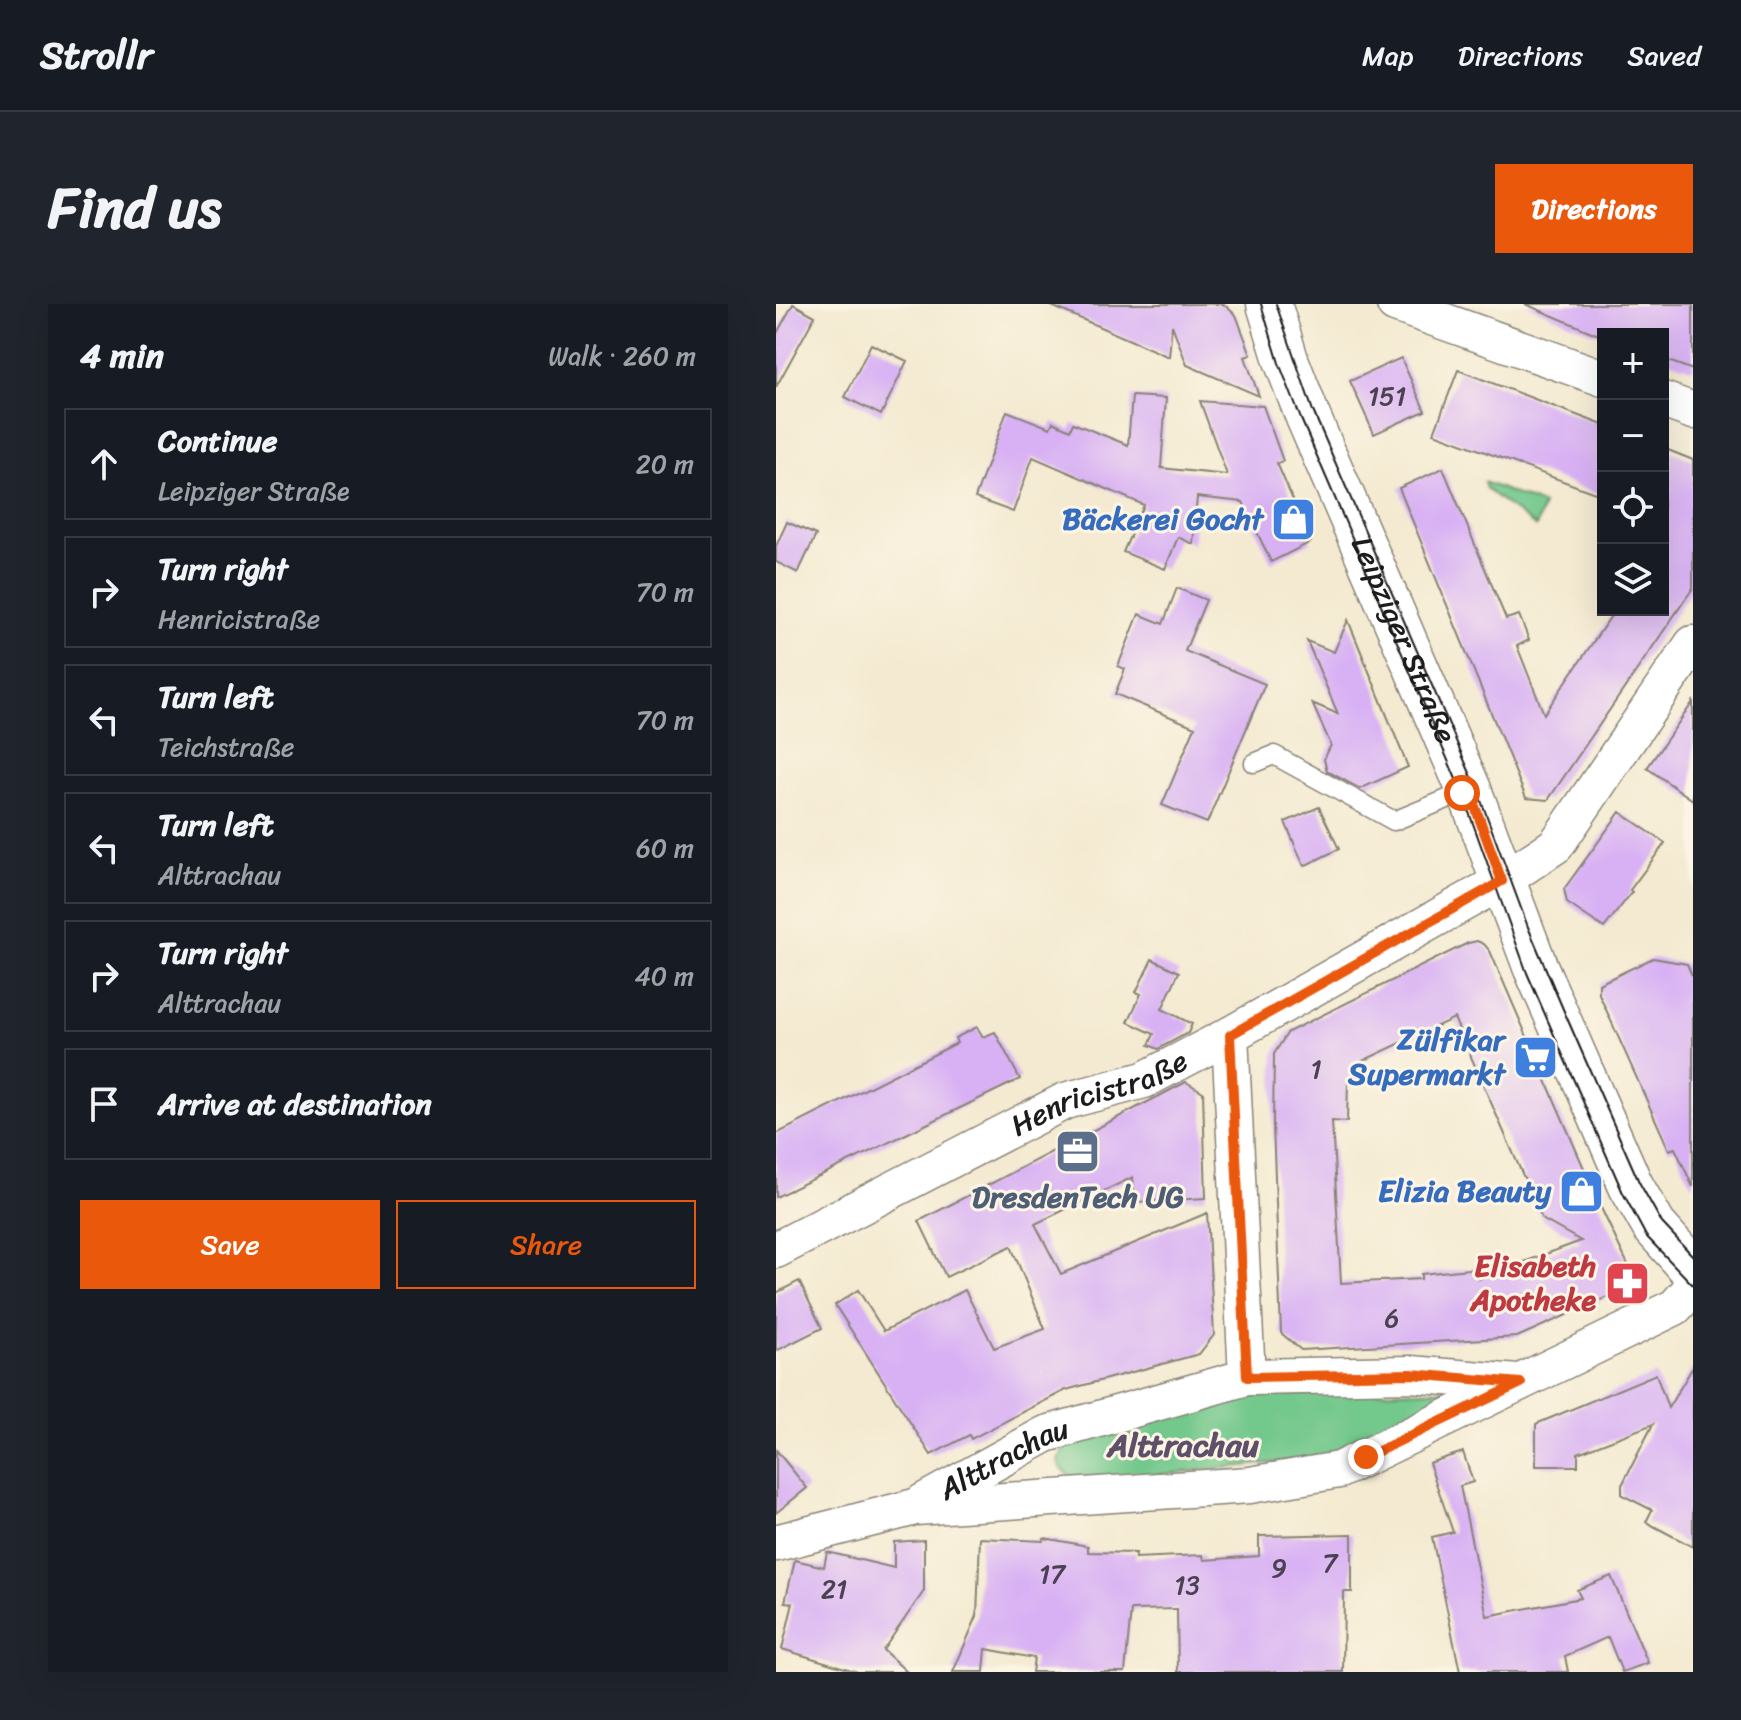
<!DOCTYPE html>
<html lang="en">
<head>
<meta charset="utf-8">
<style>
	:root { --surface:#171b24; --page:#20242c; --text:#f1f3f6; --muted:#9ea1a6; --line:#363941; --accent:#ea580c }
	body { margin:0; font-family:Sriracha,sans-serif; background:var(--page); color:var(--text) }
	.controls { position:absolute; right:24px; top:24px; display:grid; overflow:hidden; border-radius:0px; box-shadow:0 8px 32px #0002 }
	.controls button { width:72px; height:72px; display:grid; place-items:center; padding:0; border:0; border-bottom:2px solid var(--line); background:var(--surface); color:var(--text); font:40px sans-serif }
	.stop { position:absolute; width:24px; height:24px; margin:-18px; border:6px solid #ea580c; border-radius:50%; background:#fff }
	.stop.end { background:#ea580c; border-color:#fff; box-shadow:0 2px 8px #0008 }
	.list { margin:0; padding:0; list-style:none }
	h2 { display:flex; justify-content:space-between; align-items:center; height:104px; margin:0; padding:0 32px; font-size:34px }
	h2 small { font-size:26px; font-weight:400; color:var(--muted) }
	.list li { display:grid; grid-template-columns:52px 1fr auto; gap:24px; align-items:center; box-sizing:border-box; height:112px; margin:0 16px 16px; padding:0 16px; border:2px solid var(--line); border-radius:0px }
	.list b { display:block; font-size:30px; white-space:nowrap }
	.list p { margin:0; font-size:26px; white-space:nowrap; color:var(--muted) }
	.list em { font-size:26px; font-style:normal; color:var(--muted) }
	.actions { display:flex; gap:16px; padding:24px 32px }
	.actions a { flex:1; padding:18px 0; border:2px solid var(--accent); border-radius:0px; text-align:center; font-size:28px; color:var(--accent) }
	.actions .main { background:var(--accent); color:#fff }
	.icon { flex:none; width:44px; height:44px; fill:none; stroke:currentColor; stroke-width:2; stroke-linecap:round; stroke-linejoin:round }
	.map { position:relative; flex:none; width:917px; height:1368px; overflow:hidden; border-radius:0px }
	header { display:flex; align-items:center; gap:48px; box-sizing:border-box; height:112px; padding:0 40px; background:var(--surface); border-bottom:2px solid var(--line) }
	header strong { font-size:38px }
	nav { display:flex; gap:44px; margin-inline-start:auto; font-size:28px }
	.intro { display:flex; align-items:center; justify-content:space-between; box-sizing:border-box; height:192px; padding:0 48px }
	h1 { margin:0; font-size:56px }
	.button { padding:20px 36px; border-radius:0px; background:var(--accent); color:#fff; font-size:28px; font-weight:700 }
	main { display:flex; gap:48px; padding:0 48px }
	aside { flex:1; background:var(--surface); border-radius:0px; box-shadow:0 8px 32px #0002 }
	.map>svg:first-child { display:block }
</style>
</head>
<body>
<header>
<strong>Strollr</strong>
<nav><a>Map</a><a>Directions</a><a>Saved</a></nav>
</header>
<div class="intro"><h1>Find us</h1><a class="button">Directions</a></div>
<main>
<aside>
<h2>4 min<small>Walk · 260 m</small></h2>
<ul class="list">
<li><svg class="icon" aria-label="ahead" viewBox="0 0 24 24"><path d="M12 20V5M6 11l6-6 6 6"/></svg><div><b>Continue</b><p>Leipziger Straße</p></div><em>20 m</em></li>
<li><svg class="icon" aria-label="right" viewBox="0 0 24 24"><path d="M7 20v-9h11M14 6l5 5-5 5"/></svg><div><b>Turn right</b><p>Henricistraße</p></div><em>70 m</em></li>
<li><svg class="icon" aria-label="left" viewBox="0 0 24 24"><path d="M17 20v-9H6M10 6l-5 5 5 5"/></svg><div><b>Turn left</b><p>Teichstraße</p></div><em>70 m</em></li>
<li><svg class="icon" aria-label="left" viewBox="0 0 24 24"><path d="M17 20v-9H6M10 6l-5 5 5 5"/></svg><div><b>Turn left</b><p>Alttrachau</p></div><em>60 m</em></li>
<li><svg class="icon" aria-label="right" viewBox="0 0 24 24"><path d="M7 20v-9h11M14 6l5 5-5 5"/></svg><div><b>Turn right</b><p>Alttrachau</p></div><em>40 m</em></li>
<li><svg class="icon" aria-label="arrive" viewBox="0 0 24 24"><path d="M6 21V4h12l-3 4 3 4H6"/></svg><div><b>Arrive at destination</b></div></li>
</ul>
<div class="actions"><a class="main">Save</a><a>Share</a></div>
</aside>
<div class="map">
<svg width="917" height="1368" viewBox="0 0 917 1368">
	<rect width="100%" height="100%" fill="#fcf5e5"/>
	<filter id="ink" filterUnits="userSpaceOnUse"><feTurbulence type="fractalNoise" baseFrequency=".0125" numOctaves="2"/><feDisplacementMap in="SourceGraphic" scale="16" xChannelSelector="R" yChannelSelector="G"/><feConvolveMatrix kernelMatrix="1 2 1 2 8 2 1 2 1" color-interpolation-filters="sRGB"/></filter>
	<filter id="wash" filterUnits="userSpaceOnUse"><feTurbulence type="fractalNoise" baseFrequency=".006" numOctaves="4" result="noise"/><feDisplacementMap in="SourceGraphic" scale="32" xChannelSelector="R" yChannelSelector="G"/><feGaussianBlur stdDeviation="1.8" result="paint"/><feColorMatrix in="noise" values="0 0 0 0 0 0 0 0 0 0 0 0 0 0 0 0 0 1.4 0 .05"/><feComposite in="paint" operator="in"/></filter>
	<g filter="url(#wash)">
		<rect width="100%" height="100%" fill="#f4ead1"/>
		<!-- green -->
		<path fill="#73c88c" stroke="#487254" stroke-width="2" d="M 708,178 L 767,201 L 760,223 L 710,185 Z
			M 678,1085 L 677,1096 L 561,1152 L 315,1178 C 301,1176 286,1171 282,1157 L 287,1146 L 305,1134 L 472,1091 Z"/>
		<g id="blocks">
			<!-- building -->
			<path fill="#d8b1f4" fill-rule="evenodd" d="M 17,0 L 39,12 L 0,83 L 0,31 Z
				M 271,0 L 447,0 L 460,11 L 475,51 L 469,53 L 483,92 L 411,61 L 396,21 L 393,53 Z
				M 749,0 L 917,0 L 917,66 L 887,55 L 887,30 L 820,30 Z
				M 95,40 L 131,57 L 105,111 L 69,93 Z
				M 625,54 L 649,107 L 598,130 L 574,77 Z
				M 682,66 L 827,121 L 827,192 L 658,129 Z
				M 356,92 L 390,94 L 385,164 L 451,171 L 424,97 L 487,102 L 507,157 L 501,159 L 535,238 L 495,258 L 467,198 L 421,193 L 417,240 L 402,233 L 389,265 L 347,248 L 368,201 L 257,153 L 237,208 L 199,194 L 231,107 L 274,124 L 277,118 L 294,126 L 297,119 L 352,141 Z
				M 887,144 L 917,156 L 917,284 L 772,496 L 750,494 L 623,184 L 667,164 L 730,315 L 743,311 L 753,336 L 741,342 L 768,410 L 839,306 L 887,306 Z
				M 11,218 L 40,231 L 22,269 L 0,258 L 0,242 Z
				M 401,284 L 430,296 L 409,347 L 489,380 L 431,519 L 386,501 L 419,423 L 339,390 L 349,365 L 342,362 L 363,310 L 387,320 Z
				M 572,316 L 632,463 L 584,485 L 551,467 L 548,455 L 555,441 L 536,399 L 562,410 L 531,337 L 558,348 Z
				M 917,398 L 917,496 L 871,464 Z
				M 543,503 L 563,545 L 528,562 L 509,518 Z
				M 844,508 L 889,539 L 854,586 L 856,588 L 828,624 L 791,599 L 788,585 Z
				M 701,637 L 708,640 L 714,647 L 826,906 L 855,967 L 844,996 L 834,992 L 741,1033 L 525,1046 L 505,1029 L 497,821 L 498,750 L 512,728 L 692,639 ZM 678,714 L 766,915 L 805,937 L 702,975 L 702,964 L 645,970 L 645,975 L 565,979 L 556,817 L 571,818 L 572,777 L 584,770 L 580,760 Z
				M 877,654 L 911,660 L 917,674 L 917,883 L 899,844 L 893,846 L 823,690 L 823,680 Z
				M 376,655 L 403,668 L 386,705 L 416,720 L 412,729 L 382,745 L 373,741 L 378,730 L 352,718 L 365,690 L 360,688 Z
				M 201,723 L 207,733 L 219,728 L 244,775 L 0,893 L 0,830 L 181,739 L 179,734 Z
				M 410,778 L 427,788 L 430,894 L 359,898 L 357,873 L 259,920 L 285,970 L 431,909 L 438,1031 L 423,1050 L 290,1086 L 195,1135 L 193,1131 L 155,1151 L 59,1001 L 82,986 L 108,1027 L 189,986 L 218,1044 L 269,1025 L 235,942 L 170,973 L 143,917 Z
				M 23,977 L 46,1024 L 0,1047 L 0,989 Z
				M 917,1063 L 917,1243 L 870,1218 L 876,1206 L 846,1191 L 846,1181 L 877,1120 L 802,1149 L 802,1162 L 760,1162 L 760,1120 L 880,1070 L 892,1104 Z
				M 0,1146 L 31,1184 L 0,1209 Z
				M 687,1148 L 697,1178 L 684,1182 L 711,1312 L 805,1294 L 801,1286 L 835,1272 L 872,1359 L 846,1368 L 832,1333 L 789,1352 L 792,1368 L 684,1368 L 656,1233 L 677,1228 L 653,1159 Z
				M 576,1230 L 576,1288 L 568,1288 L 567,1368 L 402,1368 L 401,1305 L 355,1306 L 349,1368 L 256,1368 L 258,1354 L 210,1345 L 208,1368 L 177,1368 L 201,1312 L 204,1234 L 267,1237 L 268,1234 L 312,1242 L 312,1248 L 360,1249 L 359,1254 L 427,1251 L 428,1256 L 483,1252 L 483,1232 Z
				M 148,1236 L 148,1287 L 107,1346 L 131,1368 L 82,1368 L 6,1345 L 17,1299 L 9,1298 L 19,1256 L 48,1263 L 51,1248 L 118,1264 L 118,1238 Z"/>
		</g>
	</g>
	<g filter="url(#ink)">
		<use href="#blocks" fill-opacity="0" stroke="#888376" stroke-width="2"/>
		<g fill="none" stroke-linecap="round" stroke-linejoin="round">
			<defs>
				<path id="lane" d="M 478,459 L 498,451 L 618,517 L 693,486"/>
				<g id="street">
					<path d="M 619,0 L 827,74"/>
					<path d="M 887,96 L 917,107"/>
					<path d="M 454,731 L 471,1073"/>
					<path id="s1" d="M 0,946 L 289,797 L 368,776 L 454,731 L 726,577 L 780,541 L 917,340"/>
					<path id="s2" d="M 147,1198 L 270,1130 L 471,1073 L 635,1070 L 742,1079"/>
					<path d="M 0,1239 L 139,1203 L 474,1181 L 563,1166 L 899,1003 L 917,983"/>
				</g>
				<g id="secondary">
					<path id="s3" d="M 493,0 L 510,56 L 532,113 L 693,486 L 759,662 L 855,882 L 878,922 L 917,966"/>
				</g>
			</defs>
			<!-- lane casing -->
			<use href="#lane" stroke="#888376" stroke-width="21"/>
			<!-- street casing -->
			<use href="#street" stroke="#888376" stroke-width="39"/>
			<!-- secondary casing -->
			<use href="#secondary" stroke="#888376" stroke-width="47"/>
			<!-- lane -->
			<use href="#lane" stroke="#fff" stroke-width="18"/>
			<!-- street -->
			<use href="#street" stroke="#fff" stroke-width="36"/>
			<!-- secondary -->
			<use href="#secondary" stroke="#fff" stroke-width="44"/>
			<!-- tram -->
			<path stroke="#1c1c1c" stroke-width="2" d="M 485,0 L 503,59 L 525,115 L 686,489 L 751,669 L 847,889 L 870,932 L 917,981
				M 500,0 L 537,107 L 700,483 L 752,623 L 787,705 L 863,878 L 886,919 L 917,952"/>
		</g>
	</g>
	<g fill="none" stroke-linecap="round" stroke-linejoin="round" filter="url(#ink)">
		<!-- route -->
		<path stroke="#ea580c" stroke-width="10" d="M 590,1153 L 745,1079 L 635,1070 L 471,1073 L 454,731 L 726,577 L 693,486 L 686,489"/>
	</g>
	<!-- icons -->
	<defs>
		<symbol id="shop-square" viewBox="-11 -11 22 22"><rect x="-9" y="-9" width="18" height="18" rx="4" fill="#3f7fe0" stroke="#fcf5e5"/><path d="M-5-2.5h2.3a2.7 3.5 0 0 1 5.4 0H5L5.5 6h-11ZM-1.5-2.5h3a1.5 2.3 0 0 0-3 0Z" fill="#fff"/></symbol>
		<symbol id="supermarket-square" viewBox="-11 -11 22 22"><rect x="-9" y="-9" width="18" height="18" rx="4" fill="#3f7fe0" stroke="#fcf5e5"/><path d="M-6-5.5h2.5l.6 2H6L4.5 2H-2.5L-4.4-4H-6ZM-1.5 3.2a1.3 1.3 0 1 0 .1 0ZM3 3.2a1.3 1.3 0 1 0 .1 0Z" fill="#fff"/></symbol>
		<symbol id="office-square" viewBox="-11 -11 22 22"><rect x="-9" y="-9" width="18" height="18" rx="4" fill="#5c6f8a" stroke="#fcf5e5"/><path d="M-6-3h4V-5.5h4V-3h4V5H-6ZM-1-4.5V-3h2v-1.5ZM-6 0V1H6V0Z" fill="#fff"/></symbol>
		<symbol id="pharmacy-square" viewBox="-11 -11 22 22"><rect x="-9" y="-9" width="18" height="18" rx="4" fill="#e0444e" stroke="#fcf5e5"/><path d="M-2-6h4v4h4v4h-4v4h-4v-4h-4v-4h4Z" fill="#fff"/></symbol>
	</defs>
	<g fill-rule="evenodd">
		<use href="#shop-square" x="492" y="190" width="51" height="51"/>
		<use href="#supermarket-square" x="734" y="728" width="51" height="51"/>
		<use href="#office-square" x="276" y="822" width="51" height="51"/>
		<use href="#shop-square" x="780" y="862" width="51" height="51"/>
		<use href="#pharmacy-square" x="826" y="954" width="51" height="51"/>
	</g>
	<g text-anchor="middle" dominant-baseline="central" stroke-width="6" stroke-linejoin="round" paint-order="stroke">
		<!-- number labels -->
		<g font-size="26" fill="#4b4152">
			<text x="611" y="92">151</text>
			<text x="540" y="765">1</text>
			<text x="616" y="1014">6</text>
			<text x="554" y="1259">7</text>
			<text x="503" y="1264">9</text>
			<text x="276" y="1270">17</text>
			<text x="411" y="1281">13</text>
			<text x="58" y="1285">21</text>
		</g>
		<!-- shop labels -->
		<g font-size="30" font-weight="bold" fill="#366cbe" stroke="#fcf5e5" text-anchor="end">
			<text x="487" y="215">Bäckerei Gocht</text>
			<text x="729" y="736">Zülfikar<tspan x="729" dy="34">Supermarkt</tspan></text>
			<text x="775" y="887">Elizia Beauty</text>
		</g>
		<!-- street labels -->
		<g font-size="30" fill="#1c1c1c" stroke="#fcf5e5">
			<text stroke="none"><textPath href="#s3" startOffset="362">Leipziger Straße</textPath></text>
			<text stroke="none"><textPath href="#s1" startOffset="360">Henricistraße</textPath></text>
			<text stroke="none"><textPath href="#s2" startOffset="92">Alttrachau</textPath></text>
		</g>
		<!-- service labels -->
		<g font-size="30" font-weight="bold" fill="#4e5e75" stroke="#fcf5e5">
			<text x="302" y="893">DresdenTech UG</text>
		</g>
		<!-- health labels -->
		<g font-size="30" font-weight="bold" fill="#be3a42" stroke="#fcf5e5" text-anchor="end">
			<text x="820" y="962">Elisabeth<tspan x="820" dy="34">Apotheke</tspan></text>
		</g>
		<!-- neighbourhood labels -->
		<g font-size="32" font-weight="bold" fill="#5e5068" stroke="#fcf5e5">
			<text x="407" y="1141">Alttrachau</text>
		</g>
	</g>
</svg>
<div class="controls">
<button>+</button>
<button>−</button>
<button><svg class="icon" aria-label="locate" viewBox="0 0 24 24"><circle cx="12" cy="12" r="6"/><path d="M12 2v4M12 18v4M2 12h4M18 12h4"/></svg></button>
<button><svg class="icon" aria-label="layers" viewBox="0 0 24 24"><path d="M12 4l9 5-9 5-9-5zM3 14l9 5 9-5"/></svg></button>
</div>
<div class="stop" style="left:686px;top:489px"></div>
<div class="stop end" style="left:590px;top:1153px"></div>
</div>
</main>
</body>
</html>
